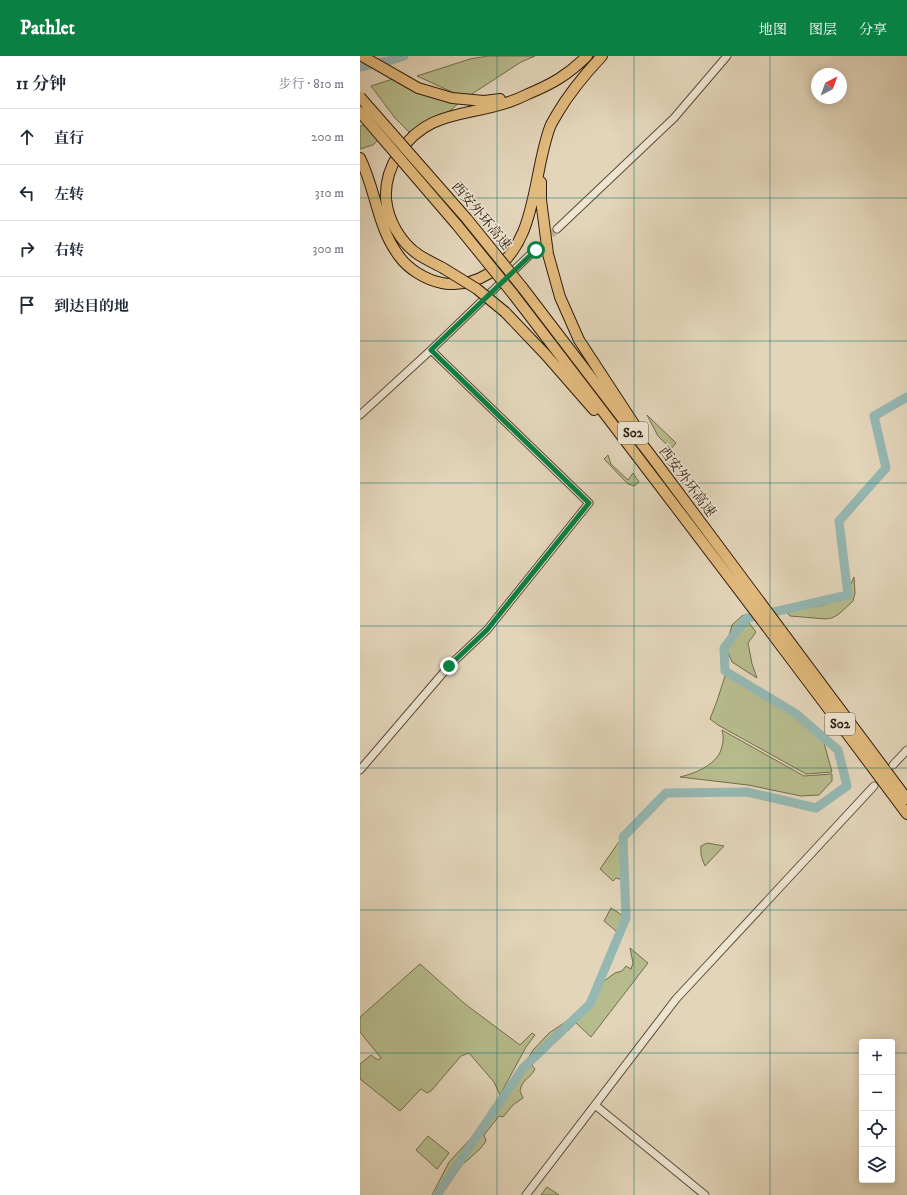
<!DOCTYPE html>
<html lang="zh">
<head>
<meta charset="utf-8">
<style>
	:root { --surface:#fff; --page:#f2f2f3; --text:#1f2937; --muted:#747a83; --line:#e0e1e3; --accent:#0b8043 }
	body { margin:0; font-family:"IM FELL DW Pica","Noto Serif SC",serif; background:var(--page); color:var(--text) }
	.controls { position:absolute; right:12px; bottom:12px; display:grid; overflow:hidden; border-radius:4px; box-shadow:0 2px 10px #0003 }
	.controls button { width:36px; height:36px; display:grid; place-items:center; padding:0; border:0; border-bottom:1px solid var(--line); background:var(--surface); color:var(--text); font:20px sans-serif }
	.compass { position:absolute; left:451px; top:12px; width:36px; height:36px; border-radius:50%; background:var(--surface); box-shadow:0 2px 10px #0003; rotate:41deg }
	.stop { position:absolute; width:12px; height:12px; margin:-9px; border:3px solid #0b8043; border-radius:50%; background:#fff }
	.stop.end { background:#0b8043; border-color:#fff; box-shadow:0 1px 4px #0008 }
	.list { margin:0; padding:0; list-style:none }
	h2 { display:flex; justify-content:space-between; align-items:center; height:52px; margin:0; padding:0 16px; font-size:17px }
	h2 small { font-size:13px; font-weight:400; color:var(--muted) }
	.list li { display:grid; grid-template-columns:26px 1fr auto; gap:12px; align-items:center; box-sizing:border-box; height:56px; padding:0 16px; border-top:1px solid var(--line) }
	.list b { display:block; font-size:15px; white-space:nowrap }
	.list em { font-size:13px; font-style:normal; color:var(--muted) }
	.icon { flex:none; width:22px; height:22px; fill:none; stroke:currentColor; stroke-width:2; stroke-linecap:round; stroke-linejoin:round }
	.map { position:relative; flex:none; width:547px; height:1139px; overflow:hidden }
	header { display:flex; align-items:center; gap:24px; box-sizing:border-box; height:56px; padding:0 20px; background:var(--accent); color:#fff }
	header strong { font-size:19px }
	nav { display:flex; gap:22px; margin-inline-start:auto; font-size:14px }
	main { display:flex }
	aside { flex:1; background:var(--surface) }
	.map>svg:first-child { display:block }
</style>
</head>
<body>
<header>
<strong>Pathlet</strong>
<nav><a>地图</a><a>图层</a><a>分享</a></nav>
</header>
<main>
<aside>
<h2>11 分钟<small>步行 · 810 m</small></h2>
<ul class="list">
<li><svg class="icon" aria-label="ahead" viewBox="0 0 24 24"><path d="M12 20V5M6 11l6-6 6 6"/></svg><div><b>直行</b></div><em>200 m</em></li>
<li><svg class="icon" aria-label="left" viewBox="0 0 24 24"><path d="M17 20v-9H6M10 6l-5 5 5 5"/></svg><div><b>左转</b></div><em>310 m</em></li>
<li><svg class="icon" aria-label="right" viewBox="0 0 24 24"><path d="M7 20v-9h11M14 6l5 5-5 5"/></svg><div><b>右转</b></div><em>300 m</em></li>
<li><svg class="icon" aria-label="arrive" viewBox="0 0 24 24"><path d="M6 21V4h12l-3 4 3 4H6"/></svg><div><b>到达目的地</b></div></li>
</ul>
</aside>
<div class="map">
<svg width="547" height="1139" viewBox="0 0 547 1139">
	<rect width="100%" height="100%" fill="#e3d5ba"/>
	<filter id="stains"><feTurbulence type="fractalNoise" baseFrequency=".005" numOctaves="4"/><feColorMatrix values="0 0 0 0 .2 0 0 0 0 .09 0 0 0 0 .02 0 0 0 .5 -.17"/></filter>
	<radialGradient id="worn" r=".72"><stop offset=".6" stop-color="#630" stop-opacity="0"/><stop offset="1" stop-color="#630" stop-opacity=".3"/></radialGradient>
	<!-- green -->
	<path fill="#b7bc8d" stroke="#736c4c" d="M 128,0 L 175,0 L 161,6 L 101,45 L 73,70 L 55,82 L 35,62 L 11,30 L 39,21 L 90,43 L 94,37 L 57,20 L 110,3 Z
		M 5,69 L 18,84 L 13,89 L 0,93 L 0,70 Z
		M 287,359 L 316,387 L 311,393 L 298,380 Z
		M 248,399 L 251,408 L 268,424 L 273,417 L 279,426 L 274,430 L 268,428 L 244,403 Z
		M 494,521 L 495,537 L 493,545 L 479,558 L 472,562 L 466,563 L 430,560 L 422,551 C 445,551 471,554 487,535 C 490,531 492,525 494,521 Z
		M 383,559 L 396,576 L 388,587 L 392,608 L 397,622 L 372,606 L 366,591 L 372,569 Z
		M 367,614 L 369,617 L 393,635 L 456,671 L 464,687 L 472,716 L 446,718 L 358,669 L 350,663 L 357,645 Z
		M 362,674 L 444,720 L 472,718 L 472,725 L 459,739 L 441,740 L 388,729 L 320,721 C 336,717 359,708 362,690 C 364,684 363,679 362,674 Z
		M 263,782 L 263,824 L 256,822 L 253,825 L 240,813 L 258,787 Z
		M 347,787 L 364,790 L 345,810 C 342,803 340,798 341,790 Z
		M 251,852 L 265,861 L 261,879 L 244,865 Z
		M 270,892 L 288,907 L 231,981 L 216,967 C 214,969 211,972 209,974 C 200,980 160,999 175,1013 C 171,1022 162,1023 160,1035 L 163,1042 L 153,1049 L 143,1061 L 139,1060 L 124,1079 L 126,1085 L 120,1093 L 102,1109 L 78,1139 L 72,1139 L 89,1106 L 139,1052 L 173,994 L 189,977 L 228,951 L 240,930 L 244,925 L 255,917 L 262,915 L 266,910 L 271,913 L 273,907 Z
		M 60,908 L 105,948 L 160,989 L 172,977 L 175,979 L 166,991 L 140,1039 L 134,1026 L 109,997 L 101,1000 L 71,1035 L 67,1037 L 61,1033 L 40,1055 L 0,1023 L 0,1008 L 11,999 L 18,1004 L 21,1002 L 0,976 L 0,961 Z
		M 68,1080 L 89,1097 L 77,1113 L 56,1094 Z
		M 187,1131 L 199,1139 L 181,1139 Z"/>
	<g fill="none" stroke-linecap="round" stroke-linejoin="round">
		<!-- river -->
		<path stroke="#95b8b3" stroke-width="9" d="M 0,11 L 28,5 L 44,0
			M 77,1139 L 163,1012 L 230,948 L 266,862 L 263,781 L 306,737 L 387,736 L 456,752 L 487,730 L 478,694 L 435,657 L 365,615 L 364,592 L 387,562 L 488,539 L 479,465 L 526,412 L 514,360 L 547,341"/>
		<!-- minor-tunnel -->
		<path stroke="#bfb097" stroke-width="7" stroke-dasharray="7 3.5" stroke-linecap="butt" d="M 176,193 L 197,173"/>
		<defs>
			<path id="minor" d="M 197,173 L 314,62 L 367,0
				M 0,359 L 71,294
				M 533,709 L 547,694
				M 0,714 L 89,610 L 127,574 L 229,447 L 71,294 L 176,193
				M 235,1049 L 345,1139
				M 166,1139 L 316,943 L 514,730"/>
			<path id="highway" d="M 2,0 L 58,32 L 92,42 L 124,45 L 140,43
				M 0,102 C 16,134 17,171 39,200 C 48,213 66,224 82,227 C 85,228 90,228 94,228 C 106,228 118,224 128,218 C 178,189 172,119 190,71 C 192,66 195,62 197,58 C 210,36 225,18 242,0
				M 181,126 L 181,144 L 188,198 L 200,241 L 219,284 L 274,368
				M 83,212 C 75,208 67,204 59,199 C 41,187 28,165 26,143 C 25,127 30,111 39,97 C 67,54 106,61 149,46 C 155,44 162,41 168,38 C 192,28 208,19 227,0
				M 162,231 L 298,409 L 547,743
				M 153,238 C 285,410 417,583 547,758
				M 145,256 L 186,299 L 234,354"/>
		</defs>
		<!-- minor casing -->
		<use href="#minor" stroke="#5c4b38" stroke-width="9"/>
		<!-- highway casing -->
		<use href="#highway" stroke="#2f1d0c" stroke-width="12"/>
		<!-- minor -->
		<use href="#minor" stroke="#ede4d2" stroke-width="7"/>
		<!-- highway -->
		<use href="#highway" stroke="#e2ba7d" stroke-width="10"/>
		<defs>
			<path id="highway-bridge" d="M 0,41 L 107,163 L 162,231
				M 0,56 L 97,169 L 153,238
				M 83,212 L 117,233 L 145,256"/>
		</defs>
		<!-- highway-bridge casing -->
		<use href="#highway-bridge" stroke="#2f1d0c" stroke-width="12" stroke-linecap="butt"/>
		<!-- highway-bridge -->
		<use href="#highway-bridge" stroke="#e2ba7d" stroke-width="10"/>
	</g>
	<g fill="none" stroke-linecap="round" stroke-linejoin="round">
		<!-- route -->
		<path stroke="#0b8043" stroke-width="5" d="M 89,610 L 127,574 L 229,447 L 71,294 L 176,194"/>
	</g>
	<!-- grid -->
	<path fill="none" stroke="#0f766e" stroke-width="1" stroke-opacity="0.55" d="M 137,0 L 137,1139M 274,0 L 274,1139M 410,0 L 410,1139M 0,142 L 547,142M 0,285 L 547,285M 0,427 L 547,427M 0,570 L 547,570M 0,712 L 547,712M 0,854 L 547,854M 0,997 L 502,997M 532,997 L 547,997"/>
	<g text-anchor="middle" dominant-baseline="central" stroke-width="3" stroke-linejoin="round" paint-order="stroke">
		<!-- shield labels -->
		<g fill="#ede4d2" stroke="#685947" stroke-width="1">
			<rect x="258" y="366" width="30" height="22" rx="3"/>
			<rect x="465" y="657" width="30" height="22" rx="3"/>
		</g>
		<g font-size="13" font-weight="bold" fill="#2f1d0c">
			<text x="273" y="377">S02</text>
			<text x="480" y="668">S02</text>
		</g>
		<!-- street labels -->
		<g font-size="14" fill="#2f1d0c" stroke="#ede4d2">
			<text transform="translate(121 160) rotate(50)">西安外环高速</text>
			<text transform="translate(327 426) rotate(53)">西安外环高速</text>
		</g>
	</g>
	<rect width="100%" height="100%" filter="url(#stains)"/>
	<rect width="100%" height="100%" fill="url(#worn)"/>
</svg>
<div class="controls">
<button>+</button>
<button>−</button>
<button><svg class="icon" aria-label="locate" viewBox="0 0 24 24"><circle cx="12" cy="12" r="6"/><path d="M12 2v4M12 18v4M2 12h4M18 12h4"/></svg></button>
<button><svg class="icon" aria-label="layers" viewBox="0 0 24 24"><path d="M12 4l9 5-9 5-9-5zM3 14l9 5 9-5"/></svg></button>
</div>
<svg class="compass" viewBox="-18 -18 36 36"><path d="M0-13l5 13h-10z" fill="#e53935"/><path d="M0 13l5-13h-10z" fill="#747a83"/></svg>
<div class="stop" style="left:176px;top:194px"></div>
<div class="stop end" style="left:89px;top:610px"></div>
</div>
</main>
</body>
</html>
